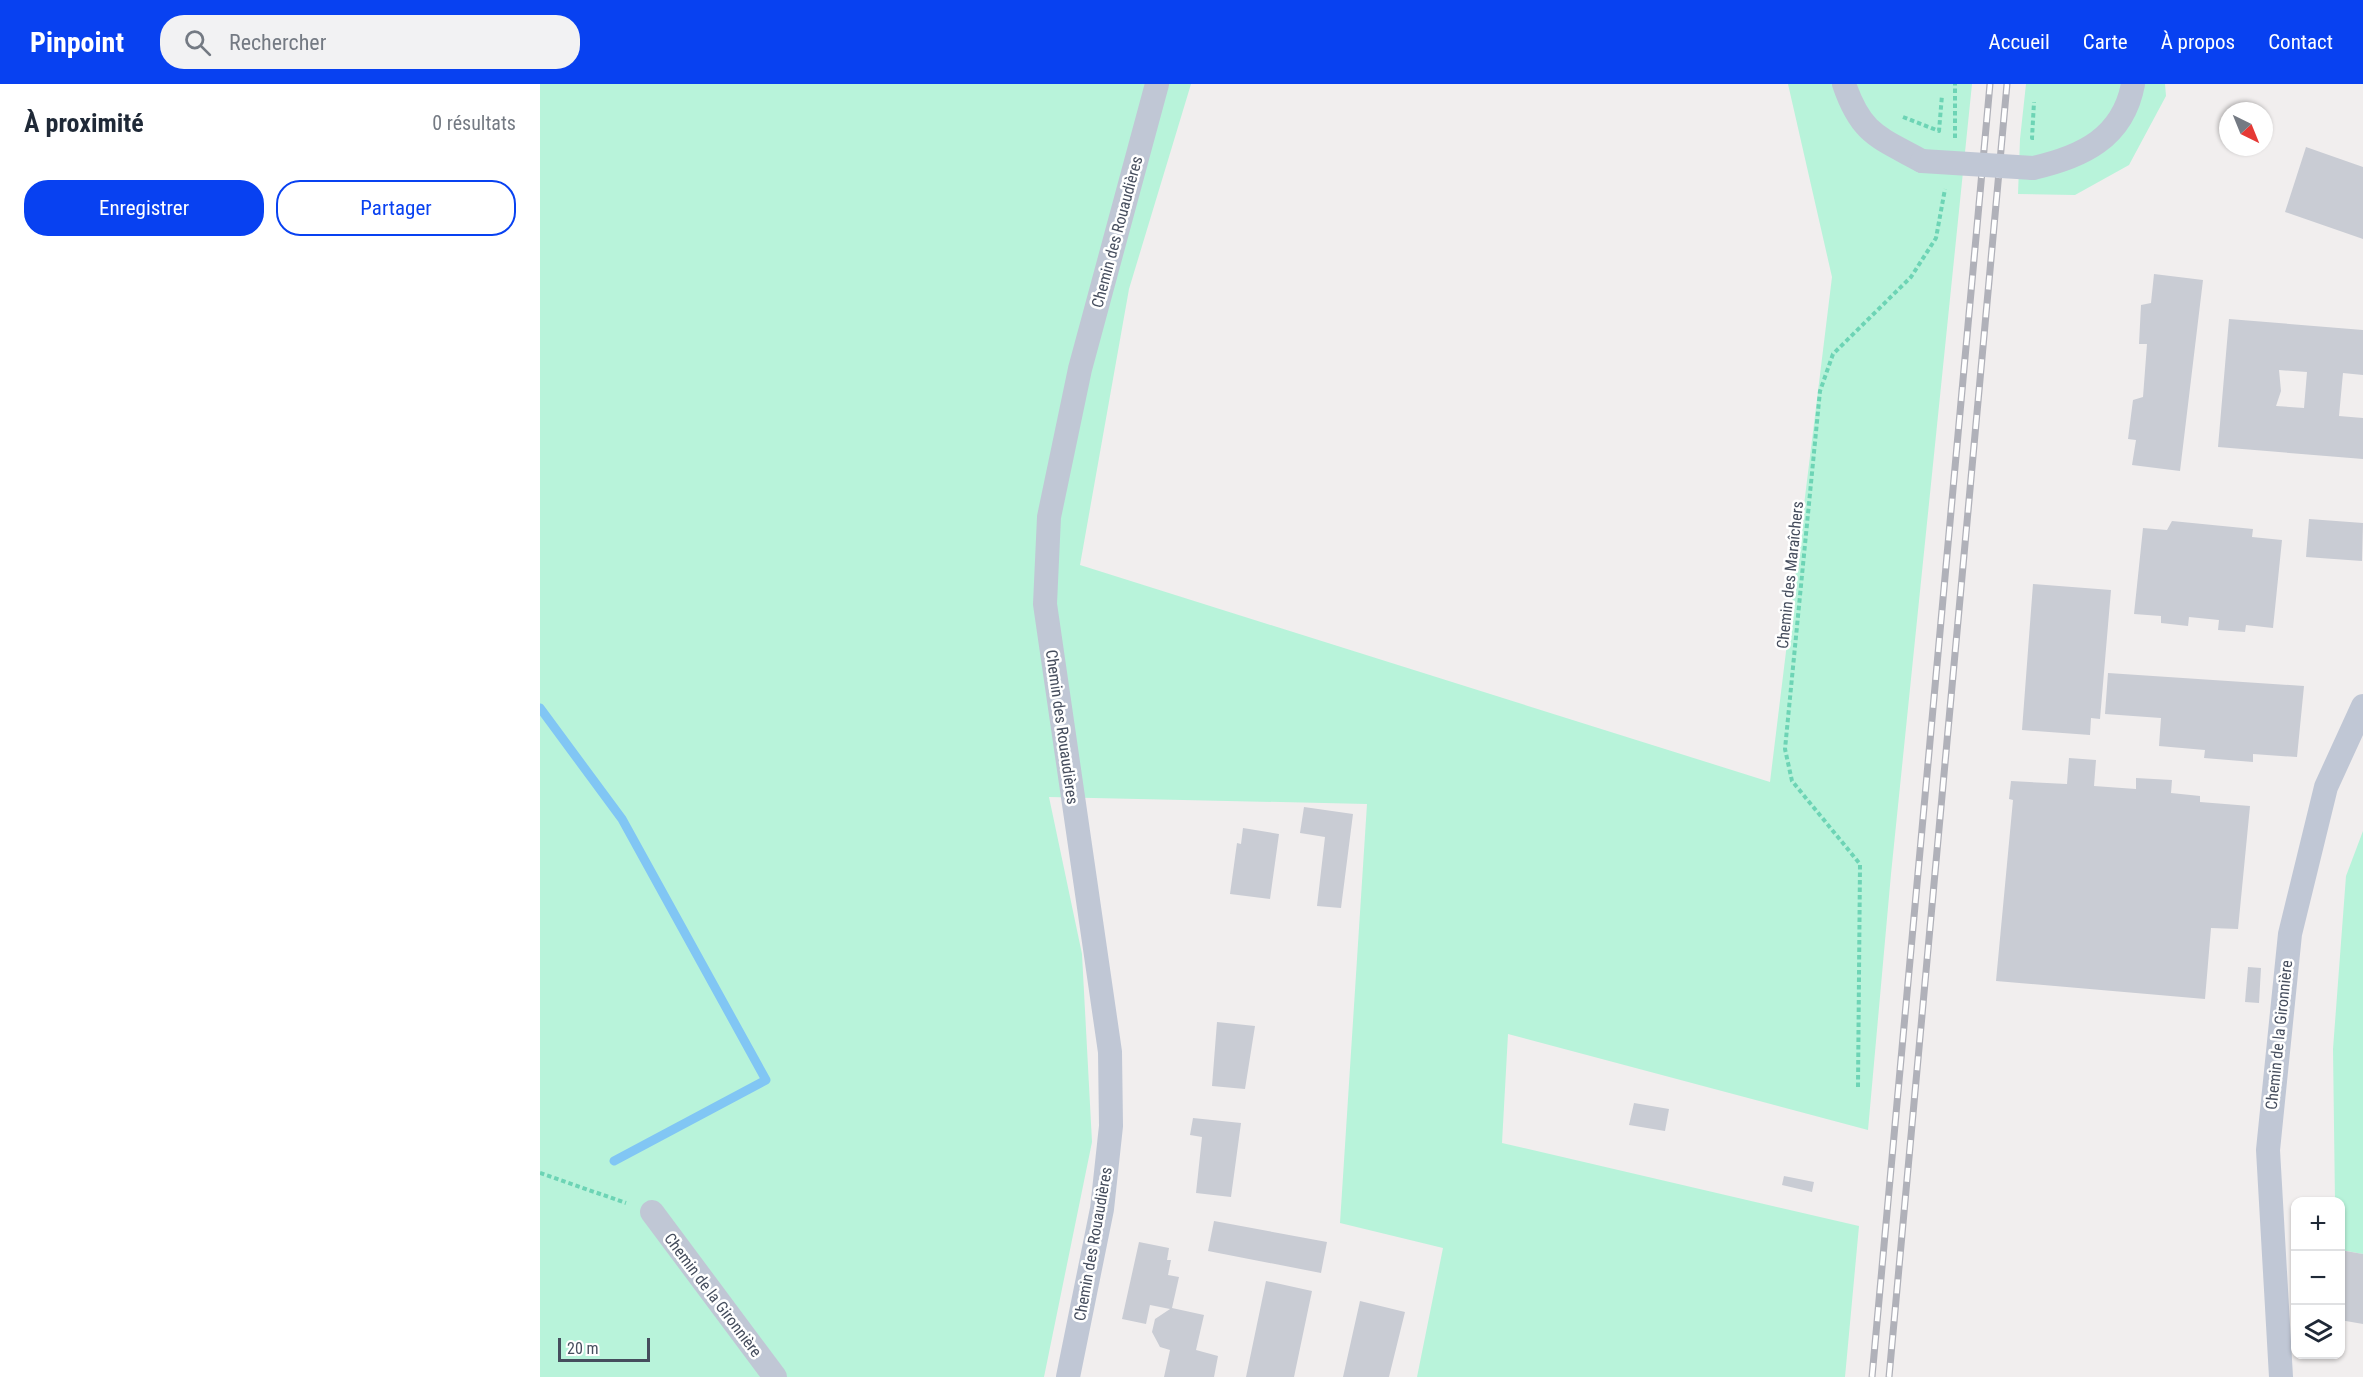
<!DOCTYPE html>
<html lang="fr">
<head>
<meta charset="utf-8">
<style>
	:root { --surface:#fff; --page:#f2f2f3; --text:#1f2937; --muted:#747a83; --line:#e0e1e3; --accent:#0841f1 }
	body { margin:0; font-family:"Roboto Condensed",sans-serif; background:var(--page); color:var(--text) }
	.controls { position:absolute; right:18px; bottom:18px; display:grid; overflow:hidden; border-radius:12px; box-shadow:0 2px 4px #0004 }
	.controls button { width:54px; height:54px; display:grid; place-items:center; padding:0; border:0; border-bottom:2px solid var(--line); background:var(--surface); color:var(--text); font:30px sans-serif }
	.compass { position:absolute; left:1679px; top:18px; width:54px; height:54px; border-radius:50%; background:var(--surface); box-shadow:0 2px 4px #0004; rotate:137deg }
	.scale { position:absolute; left:18px; bottom:15px; width:92px; box-sizing:border-box; padding-left:6px; border:3px solid #454d5d; border-top:0; font-size:16px; line-height:21px; white-space:nowrap; color:#454d5d; -webkit-text-stroke:4px #fff; paint-order:stroke }
	.list { margin:0; padding:0; list-style:none }
	h2 { display:flex; justify-content:space-between; align-items:center; height:78px; margin:0; padding:0 24px; font-size:26px }
	h2 small { font-size:20px; font-weight:400; color:var(--muted) }
	.actions { display:flex; gap:12px; padding:18px 24px }
	.actions a { flex:1; padding:14px 0; border:2px solid var(--accent); border-radius:24px; text-align:center; font-size:21px; color:var(--accent) }
	.actions .main { background:var(--accent); color:#fff }
	.icon { flex:none; width:33px; height:33px; fill:none; stroke:currentColor; stroke-width:2; stroke-linecap:round; stroke-linejoin:round }
	.map { position:relative; flex:none; width:1823px; height:1293px; overflow:hidden }
	header { display:flex; align-items:center; gap:36px; box-sizing:border-box; height:84px; padding:0 30px; background:var(--accent); color:#fff }
	header strong { font-size:28px }
	nav { display:flex; gap:33px; margin-inline-start:auto; font-size:21px }
	.search { width:420px; height:54px; background:var(--page); display:flex; align-items:center; gap:15px; box-sizing:border-box; padding:0 21px; border-radius:24px; color:var(--muted); font-size:22px }
	main { display:flex }
	aside { flex:1; background:var(--surface) }
	.map>svg:first-child { display:block }
</style>
</head>
<body>
<header>
<strong>Pinpoint</strong>
<div class="search"><svg class="icon" aria-label="search" viewBox="0 0 24 24"><circle cx="10" cy="10" r="6"/><path d="M15 15l6 6"/></svg>Rechercher</div>
<nav><a>Accueil</a><a>Carte</a><a>À propos</a><a>Contact</a></nav>
</header>
<main>
<aside>
<h2>À proximité<small>0 résultats</small></h2>
<ul class="list">
</ul>
<div class="actions"><a class="main">Enregistrer</a><a>Partager</a></div>
</aside>
<div class="map">
<svg width="1823" height="1293" viewBox="0 0 1823 1293">
	<rect width="100%" height="100%" fill="#f1eeee"/>
	<!-- green -->
	<path fill="#b8f3da" d="M 0,0 L 651,0 L 589,205 L 540,481 L 1230,698 L 1292,193 L 1248,0 L 1432,0 L 1351,790 L 1328,1046 L 968,950 L 962,1059 L 1319,1142 L 1305,1293 L 877,1293 L 903,1164 L 800,1139 L 827,720 L 509,713 L 542,870 L 552,1058 L 504,1293 L 0,1293 Z
		M 1486,0 L 1625,0 L 1626,12 L 1589,81 L 1535,111 L 1478,110 L 1480,55 Z
		M 1823,747 L 1823,1170 L 1801,1166 L 1800,1118 L 1795,1118 L 1793,965 L 1806,792 Z"/>
	<g fill="none" stroke-linecap="round" stroke-linejoin="round">
		<!-- stream -->
		<path stroke="#81c6f4" stroke-width="9" d="M 0,624 L 82,735 L 226,996 L 74,1077"/>
	</g>
	<!-- building -->
	<path fill="#c9ccd4" fill-rule="evenodd" d="M 1766,63 L 1823,83 L 1823,155 L 1745,128 Z
		M 1614,190 L 1663,196 L 1640,387 L 1592,381 L 1596,356 L 1588,355 L 1593,316 L 1603,313 L 1607,260 L 1599,260 L 1601,221 L 1611,219 Z
		M 1689,235 L 1823,246 L 1823,291 L 1803,289 L 1799,332 L 1823,334 L 1823,375 L 1678,363 ZM 1739,286 L 1767,288 L 1764,324 L 1736,322 L 1741,307 Z
		M 1769,435 L 1823,439 L 1822,477 L 1766,473 Z
		M 1632,437 L 1713,445 L 1712,453 L 1742,456 L 1733,544 L 1706,541 L 1705,548 L 1678,546 L 1679,536 L 1649,533 L 1648,542 L 1621,539 L 1621,532 L 1594,530 L 1603,444 L 1627,446 Z
		M 1493,500 L 1571,506 L 1560,635 L 1551,634 L 1550,651 L 1482,646 Z
		M 1568,589 L 1764,602 L 1757,673 L 1713,670 L 1713,678 L 1664,674 L 1665,666 L 1619,662 L 1621,634 L 1565,630 Z
		M 1529,674 L 1556,676 L 1554,702 L 1596,705 L 1596,694 L 1632,696 L 1631,709 L 1660,712 L 1660,718 L 1710,722 L 1698,845 L 1671,844 L 1665,915 L 1456,897 L 1473,716 L 1469,715 L 1471,697 L 1527,700 Z
		M 764,723 L 813,730 L 801,824 L 777,822 L 785,753 L 760,749 Z
		M 703,744 L 739,750 L 730,815 L 690,810 L 697,759 L 701,760 Z
		M 1708,883 L 1721,884 L 1719,919 L 1705,918 Z
		M 677,938 L 715,942 L 705,1005 L 672,1002 Z
		M 1094,1019 L 1129,1025 L 1125,1047 L 1089,1041 Z
		M 653,1034 L 701,1039 L 691,1113 L 656,1109 L 662,1053 L 650,1051 Z
		M 1244,1092 L 1274,1098 L 1272,1108 L 1242,1101 Z
		M 674,1137 L 787,1158 L 781,1189 L 668,1167 Z
		M 599,1158 L 629,1164 L 627,1176 L 631,1176 L 628,1191 L 639,1193 L 632,1224 L 664,1231 L 656,1266 L 678,1272 L 674,1293 L 624,1293 L 630,1266 L 620,1263 L 612,1248 L 615,1235 L 630,1225 L 610,1221 L 606,1240 L 582,1235 Z
		M 1800,1166 L 1823,1170 L 1823,1240 L 1800,1236 L 1804,1195 L 1800,1194 Z
		M 726,1197 L 772,1207 L 754,1293 L 706,1293 Z
		M 820,1217 L 865,1228 L 849,1293 L 803,1293 Z"/>
	<g fill="none" stroke-linecap="round" stroke-linejoin="round">
		<!-- path -->
		<path stroke="#6dd4b5" stroke-width="4" stroke-dasharray="4.5 3" stroke-linecap="butt" d="M 1363,33 L 1399,47 L 1402,11
			M 1415,54 L 1415,0
			M 1494,54 L 1492,54 L 1494,18
			M 1318,1003 L 1320,780 L 1252,697 L 1245,665 L 1280,307 L 1293,270 L 1371,193 L 1396,154 L 1405,105
			M 0,1089 L 86,1119"/>
		<!-- street -->
		<path stroke="#c0c7d5" stroke-width="24" d="M 1304,0 C 1321,50 1338,53 1382,77
			M 1493,84 C 1542,73 1583,54 1593,0
			M 112,1128 L 235,1293
			M 528,1293 L 562,1125 L 571,1042 L 570,968 L 505,520 L 509,433 L 540,285 L 617,0
			M 1741,1293 L 1728,1066 L 1750,850 L 1786,703 L 1823,622"/>
		<defs>
			<path id="rail" d="M 1332,1293 L 1450,0
				M 1349,1293 L 1467,0"/>
		</defs>
		<!-- rail casing -->
		<use href="#rail" stroke="#b0b1b9" stroke-width="7"/>
		<!-- rail -->
		<use href="#rail" stroke="#fff" stroke-width="4.5" stroke-dasharray="14" stroke-linecap="butt"/>
		<!-- street-bridge -->
		<path stroke="#c0c7d5" stroke-width="24" d="M 1382,77 L 1493,84"/>
	</g>
	<g text-anchor="middle" dominant-baseline="central" stroke-width="5" stroke-linejoin="round" paint-order="stroke">
		<!-- street labels -->
		<g font-size="16" fill="#454d5d" stroke="#fff">
			<text transform="translate(577 148) rotate(-75)">Chemin des Rouaudières</text>
			<text transform="translate(1250 491) rotate(-84)">Chemin des Maraîchers</text>
			<text transform="translate(522 643) rotate(82)">Chemin des Rouaudières</text>
			<text transform="translate(1739 951) rotate(-84)">Chemin de la Gironnière</text>
			<text transform="translate(553 1160) rotate(-80)">Chemin des Rouaudières</text>
			<text transform="translate(173 1211) rotate(53)">Chemin de la Gironnière</text>
		</g>
	</g>
</svg>
<div class="controls">
<button>+</button>
<button>−</button>
<button><svg class="icon" aria-label="layers" viewBox="0 0 24 24"><path d="M12 4l9 5-9 5-9-5zM3 14l9 5 9-5"/></svg></button>
</div>
<svg class="compass" viewBox="-18 -18 36 36"><path d="M0-13l5 13h-10z" fill="#e53935"/><path d="M0 13l5-13h-10z" fill="#747a83"/></svg>
<div class="scale">20 m</div>
</div>
</main>
</body>
</html>
